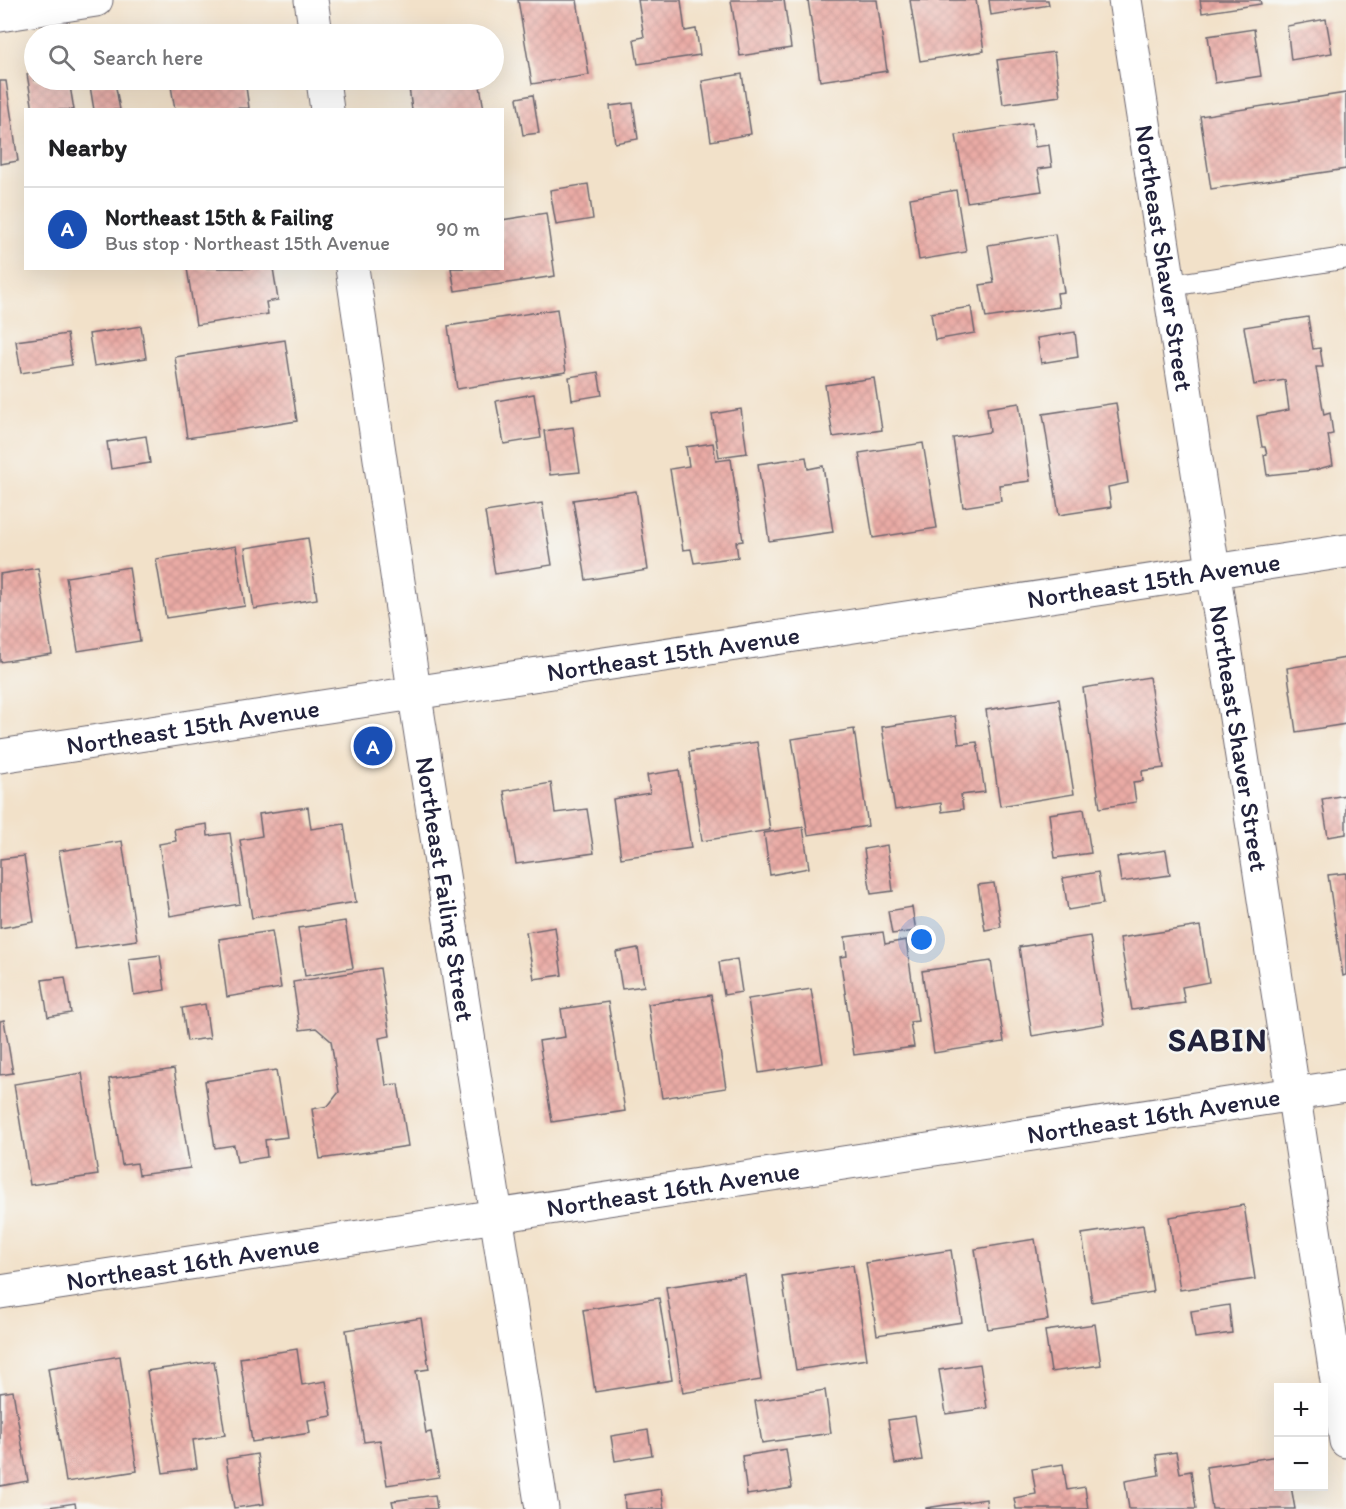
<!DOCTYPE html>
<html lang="en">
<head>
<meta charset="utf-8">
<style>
	:root { --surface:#fff; --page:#f2f2f2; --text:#202124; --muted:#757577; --line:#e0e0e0; --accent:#d93025 }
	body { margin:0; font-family:Itim,sans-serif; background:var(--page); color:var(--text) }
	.controls { position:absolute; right:18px; bottom:18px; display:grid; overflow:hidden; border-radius:0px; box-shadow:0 6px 24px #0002 }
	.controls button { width:54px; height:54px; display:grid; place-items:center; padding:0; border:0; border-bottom:2px solid var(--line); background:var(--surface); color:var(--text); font:30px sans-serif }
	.you { position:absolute; left:922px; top:940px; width:21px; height:21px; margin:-15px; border:4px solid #fff; border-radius:50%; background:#1a73e8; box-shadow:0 0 0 9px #1a73e833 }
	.badge { display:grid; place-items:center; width:39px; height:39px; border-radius:50%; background:var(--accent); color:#fff; font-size:20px; font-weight:700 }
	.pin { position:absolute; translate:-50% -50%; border:3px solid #fff; box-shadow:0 2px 6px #0006 }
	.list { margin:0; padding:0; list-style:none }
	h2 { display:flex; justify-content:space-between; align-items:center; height:78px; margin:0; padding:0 24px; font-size:26px }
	h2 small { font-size:20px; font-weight:400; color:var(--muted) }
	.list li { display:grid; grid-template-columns:39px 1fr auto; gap:18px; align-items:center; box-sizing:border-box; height:84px; padding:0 24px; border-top:2px solid var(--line) }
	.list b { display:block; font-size:22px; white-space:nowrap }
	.list p { margin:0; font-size:20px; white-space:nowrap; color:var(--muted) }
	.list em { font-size:20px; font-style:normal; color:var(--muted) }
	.icon { flex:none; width:33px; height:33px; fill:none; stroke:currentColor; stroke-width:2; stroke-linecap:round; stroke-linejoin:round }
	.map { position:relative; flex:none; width:1346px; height:1509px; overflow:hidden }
	.search { position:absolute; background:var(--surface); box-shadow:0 6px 24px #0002; left:24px; top:24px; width:480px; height:66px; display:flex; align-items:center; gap:15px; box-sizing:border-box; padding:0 21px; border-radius:33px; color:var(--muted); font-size:22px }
	.panel { position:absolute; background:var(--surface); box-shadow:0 6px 24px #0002; left:24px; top:108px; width:480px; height:162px; border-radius:0px }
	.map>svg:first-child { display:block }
</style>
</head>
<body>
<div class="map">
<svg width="1346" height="1509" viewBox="0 0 1346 1509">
	<defs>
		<pattern id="building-cross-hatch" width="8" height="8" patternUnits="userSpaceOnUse" patternTransform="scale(1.5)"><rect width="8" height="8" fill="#eaaba5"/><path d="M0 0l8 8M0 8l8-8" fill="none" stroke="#c8938f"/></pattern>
	</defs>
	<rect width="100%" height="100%" fill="#f6f6f2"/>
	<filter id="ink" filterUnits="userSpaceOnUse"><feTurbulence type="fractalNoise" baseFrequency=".0167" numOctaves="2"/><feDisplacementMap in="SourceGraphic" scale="12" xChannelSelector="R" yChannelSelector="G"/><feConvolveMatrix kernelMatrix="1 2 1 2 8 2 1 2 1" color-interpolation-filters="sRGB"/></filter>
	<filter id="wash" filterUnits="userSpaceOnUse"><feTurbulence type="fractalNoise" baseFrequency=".008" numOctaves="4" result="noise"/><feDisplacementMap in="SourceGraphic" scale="24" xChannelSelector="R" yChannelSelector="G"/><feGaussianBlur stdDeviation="1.35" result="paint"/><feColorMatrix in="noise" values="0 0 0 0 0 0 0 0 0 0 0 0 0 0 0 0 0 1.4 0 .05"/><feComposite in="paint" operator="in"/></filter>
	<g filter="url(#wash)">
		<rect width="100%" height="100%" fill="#f2e1c9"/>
		<g id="blocks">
			<!-- building -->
			<path fill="url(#building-cross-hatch)" d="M 518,0 L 577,0 L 589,75 L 532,84 Z
				M 638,0 L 681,0 L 685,31 L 696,29 L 700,55 L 638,64 L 634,39 L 644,37 Z
				M 731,0 L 784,0 L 791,48 L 740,56 Z
				M 808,0 L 877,0 L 887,71 L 820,81 Z
				M 910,0 L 976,0 L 984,51 L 920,61 Z
				M 989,0 L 1048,0 L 1049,5 L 991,15 Z
				M 1200,0 L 1260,0 L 1261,4 L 1202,13 Z
				M 1326,19 L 1332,53 L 1291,60 L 1287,26 Z
				M 1254,29 L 1261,76 L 1215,83 L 1208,36 Z
				M 1054,52 L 1060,96 L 1003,104 L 997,60 Z
				M 34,73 L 34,80 L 69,80 L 74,110 L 33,110 L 27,74 Z
				M 742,74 L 751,134 L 711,141 L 702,81 Z
				M 170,80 L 245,80 L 249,108 L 175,110 Z
				M 408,80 L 479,80 L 484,110 L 412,110 Z
				M 0,81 L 6,81 L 18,161 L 0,164 Z
				M 115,82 L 120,110 L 94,110 L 90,86 Z
				M 1346,93 L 1346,169 L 1211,189 L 1200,116 Z
				M 533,95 L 539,133 L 523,135 L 517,98 Z
				M 633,103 L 638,139 L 615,143 L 610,106 Z
				M 1032,123 L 1035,147 L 1049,145 L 1052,167 L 1038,169 L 1042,191 L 967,202 L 956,135 Z
				M 588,184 L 593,219 L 556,225 L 550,190 Z
				M 956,190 L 966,252 L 919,260 L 910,198 Z
				M 546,213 L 555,276 L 455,291 L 451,268 L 502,268 L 502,220 Z
				M 1055,234 L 1064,292 L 1057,293 L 1059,307 L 986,318 L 980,285 L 994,283 L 988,245 Z
				M 187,268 L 273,268 L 278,300 L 266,302 L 268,314 L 196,325 Z
				M 971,307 L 975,333 L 935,340 L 931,313 Z
				M 557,309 L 566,372 L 457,389 L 448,326 Z
				M 1308,317 L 1313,349 L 1320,348 L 1323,367 L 1316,367 L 1324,415 L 1330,413 L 1333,434 L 1328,435 L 1333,465 L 1315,470 L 1267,475 L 1264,455 L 1267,454 L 1265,447 L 1262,447 L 1257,416 L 1289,410 L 1285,380 L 1254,385 L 1244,327 Z
				M 141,326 L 146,358 L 94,366 L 89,334 Z
				M 1075,332 L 1078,357 L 1041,363 L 1037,338 Z
				M 67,334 L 72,365 L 21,373 L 16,341 Z
				M 285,340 L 297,421 L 187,438 L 175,357 Z
				M 598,372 L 602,395 L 572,400 L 569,377 Z
				M 874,378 L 882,430 L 833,437 L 825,385 Z
				M 534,394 L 541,438 L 504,444 L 496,401 Z
				M 1019,403 L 1030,481 L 999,485 L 1001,501 L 963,507 L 953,438 L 990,432 L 987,408 Z
				M 1116,403 L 1128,483 L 1108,487 L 1111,507 L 1059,515 L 1043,414 Z
				M 741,409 L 747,453 L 719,457 L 712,414 Z
				M 573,427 L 580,472 L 550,475 L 544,431 Z
				M 146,436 L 150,463 L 111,469 L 107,442 Z
				M 713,443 L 716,461 L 731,459 L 743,541 L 736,542 L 738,557 L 694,563 L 691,549 L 683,550 L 670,469 L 689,466 L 686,447 Z
				M 923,443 L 937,528 L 873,538 L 859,453 Z
				M 806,457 L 808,469 L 823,466 L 833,532 L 769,541 L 758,464 Z
				M 636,491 L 648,570 L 586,580 L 573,500 Z
				M 542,503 L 552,565 L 495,574 L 485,512 Z
				M 308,538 L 317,599 L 254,609 L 245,548 Z
				M 236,546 L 245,606 L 166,618 L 156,559 Z
				M 129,567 L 140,641 L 78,651 L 66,577 Z
				M 38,568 L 52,654 L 0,662 L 0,574 Z
				M 1346,658 L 1346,724 L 1296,732 L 1287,668 Z
				M 1149,677 L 1164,768 L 1142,771 L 1143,781 L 1133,782 L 1136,802 L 1100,808 L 1083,688 Z
				M 1059,699 L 1074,794 L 1000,806 L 986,710 Z
				M 955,716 L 959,744 L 977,742 L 985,792 L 961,795 L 963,809 L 942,812 L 941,803 L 895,810 L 882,727 Z
				M 854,729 L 868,826 L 808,835 L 792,739 Z
				M 757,742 L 770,830 L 702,841 L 689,752 Z
				M 679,770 L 691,848 L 621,858 L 613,799 L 650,793 L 647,775 Z
				M 551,783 L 555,813 L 587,809 L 594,853 L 516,864 L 504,791 Z
				M 1346,795 L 1346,834 L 1328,837 L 1322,799 Z
				M 308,807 L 311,829 L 344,824 L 356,902 L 252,918 L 240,840 L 262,836 L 259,814 Z
				M 1084,809 L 1091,853 L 1055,858 L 1049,814 Z
				M 207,824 L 208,836 L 230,833 L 240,904 L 170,916 L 159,844 L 176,841 L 174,829 Z
				M 803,827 L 809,868 L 770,875 L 764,833 Z
				M 122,841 L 137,940 L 75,949 L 59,851 Z
				M 887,845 L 893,891 L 871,894 L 864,849 Z
				M 1166,850 L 1170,875 L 1121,882 L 1117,857 Z
				M 24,856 L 34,922 L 0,928 L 0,859 Z
				M 1098,872 L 1103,904 L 1068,910 L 1063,878 Z
				M 1346,873 L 1346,975 L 1343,976 L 1328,875 Z
				M 994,883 L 1001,927 L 985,930 L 978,885 Z
				M 912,907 L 916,931 L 892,934 L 888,911 Z
				M 345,921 L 353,968 L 305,976 L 298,928 Z
				M 1200,926 L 1209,982 L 1182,987 L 1185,1003 L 1132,1010 L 1120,938 Z
				M 555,927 L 562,975 L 534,979 L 526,932 Z
				M 272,931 L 281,988 L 227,997 L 219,939 Z
				M 883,932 L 885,944 L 906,940 L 918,1021 L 910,1022 L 914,1047 L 854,1055 L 840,957 L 847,956 L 845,937 Z
				M 1090,936 L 1104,1024 L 1032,1036 L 1019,947 Z
				M 638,948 L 644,986 L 622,989 L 616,952 Z
				M 160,955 L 165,990 L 134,995 L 129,959 Z
				M 737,959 L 742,992 L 724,995 L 719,962 Z
				M 991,961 L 1004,1042 L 934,1053 L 922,971 Z
				M 380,968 L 390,1036 L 379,1038 L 386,1085 L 398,1084 L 408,1146 L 320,1159 L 312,1109 L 328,1106 L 339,1092 L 331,1041 L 316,1028 L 300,1030 L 293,982 Z
				M 65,977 L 71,1013 L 48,1017 L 42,980 Z
				M 811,989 L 823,1063 L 759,1073 L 748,999 Z
				M 711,995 L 726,1088 L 662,1098 L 648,1004 Z
				M 608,1002 L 625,1111 L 552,1122 L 539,1041 L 565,1037 L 561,1009 Z
				M 205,1004 L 210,1038 L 187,1041 L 182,1008 Z
				M 4,1020 L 13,1073 L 0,1075 L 0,1021 Z
				M 174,1069 L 190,1168 L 139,1175 L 137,1163 L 122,1165 L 109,1079 Z
				M 276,1070 L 287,1137 L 265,1140 L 267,1157 L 237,1162 L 234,1145 L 215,1148 L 205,1081 Z
				M 82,1073 L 98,1175 L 30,1185 L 14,1084 Z
				M 1244,1205 L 1255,1279 L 1180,1290 L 1169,1217 Z
				M 1143,1225 L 1153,1292 L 1092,1302 L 1082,1234 Z
				M 1035,1239 L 1048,1320 L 988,1329 L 975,1249 Z
				M 951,1250 L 962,1322 L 877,1335 L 866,1263 Z
				M 853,1265 L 867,1359 L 796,1370 L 782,1276 Z
				M 745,1275 L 761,1380 L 683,1393 L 666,1287 Z
				M 659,1298 L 672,1380 L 595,1392 L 583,1310 Z
				M 1229,1305 L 1232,1333 L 1195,1338 L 1191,1311 Z
				M 421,1318 L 429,1369 L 416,1371 L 426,1433 L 431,1432 L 439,1477 L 387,1485 L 380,1440 L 364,1442 L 346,1330 Z
				M 1095,1324 L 1101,1365 L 1051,1372 L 1045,1331 Z
				M 297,1349 L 302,1385 L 326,1381 L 332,1416 L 308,1420 L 310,1433 L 252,1442 L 240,1358 Z
				M 120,1356 L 137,1471 L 66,1482 L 48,1368 Z
				M 214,1361 L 225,1435 L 193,1440 L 197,1468 L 163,1473 L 147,1371 Z
				M 980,1364 L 987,1408 L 946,1414 L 939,1370 Z
				M 825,1390 L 831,1433 L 762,1443 L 755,1401 Z
				M 13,1391 L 28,1481 L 0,1486 L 0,1393 Z
				M 915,1416 L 922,1460 L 895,1464 L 888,1420 Z
				M 648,1430 L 652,1455 L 615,1461 L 611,1436 Z
				M 786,1449 L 792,1488 L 747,1495 L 742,1456 Z
				M 1176,1452 L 1180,1473 L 1191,1471 L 1196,1509 L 1129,1509 L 1125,1481 L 1159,1475 L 1156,1455 Z
				M 257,1454 L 264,1504 L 234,1508 L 226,1459 Z
				M 1278,1456 L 1278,1486 L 1291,1486 L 1295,1509 L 1212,1509 L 1206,1467 Z
				M 1063,1464 L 1067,1490 L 1085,1487 L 1088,1509 L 1016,1509 L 1014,1498 L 1036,1494 L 1032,1469 Z
				M 661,1489 L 664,1509 L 625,1509 L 624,1495 Z
				M 435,1495 L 437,1509 L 394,1509 L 392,1501 Z
				M 986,1499 L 987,1509 L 926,1509 L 926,1508 Z
				M 75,1503 L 76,1509 L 43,1509 L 43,1508 Z"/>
		</g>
	</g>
	<g filter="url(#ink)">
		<use href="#blocks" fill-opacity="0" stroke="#6b656d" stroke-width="1.5"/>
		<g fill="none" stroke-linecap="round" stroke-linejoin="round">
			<defs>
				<path id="lane" d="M 1168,286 L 1346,258"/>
				<g id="street">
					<path d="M 311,0 L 316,34"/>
					<path id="s1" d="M 1125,0 C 1197,481 1276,960 1346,1441"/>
					<path d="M 0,15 L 96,0"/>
					<path d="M 323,80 L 327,110"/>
					<path id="s2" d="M 352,268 L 412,677 L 542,1509"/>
					<path id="s3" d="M 0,1292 L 1346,1086"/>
				</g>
				<g id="secondary">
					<path id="s4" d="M 0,756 L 1346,551"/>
				</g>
			</defs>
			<!-- lane casing -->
			<use href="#lane" stroke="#6b656d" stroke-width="23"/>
			<!-- street casing -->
			<use href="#street" stroke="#6b656d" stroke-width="35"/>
			<!-- secondary casing -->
			<use href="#secondary" stroke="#6b656d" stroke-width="35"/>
			<!-- lane -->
			<use href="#lane" stroke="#fff" stroke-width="21"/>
			<!-- street -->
			<use href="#street" stroke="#fff" stroke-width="33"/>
			<!-- secondary -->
			<use href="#secondary" stroke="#fff" stroke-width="33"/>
		</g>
	</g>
	<g text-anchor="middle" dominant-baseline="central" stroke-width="5" stroke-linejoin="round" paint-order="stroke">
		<!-- street labels -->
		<g font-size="26" fill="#22223b" stroke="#f6f6f2">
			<text stroke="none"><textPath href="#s1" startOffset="261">Northeast Shaver Street</textPath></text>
			<text stroke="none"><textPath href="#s4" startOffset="1167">Northeast 15th Avenue</textPath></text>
			<text stroke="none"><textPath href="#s4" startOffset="681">Northeast 15th Avenue</textPath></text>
			<text stroke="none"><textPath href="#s4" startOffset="195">Northeast 15th Avenue</textPath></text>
			<text stroke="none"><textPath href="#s1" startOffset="747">Northeast Shaver Street</textPath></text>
			<text stroke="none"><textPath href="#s2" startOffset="628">Northeast Failing Street</textPath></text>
			<text stroke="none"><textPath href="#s3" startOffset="1167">Northeast 16th Avenue</textPath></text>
			<text stroke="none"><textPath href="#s3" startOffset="681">Northeast 16th Avenue</textPath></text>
			<text stroke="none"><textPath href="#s3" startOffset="195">Northeast 16th Avenue</textPath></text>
		</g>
		<!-- district labels -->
		<g font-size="32" font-weight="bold" letter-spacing="1.5" fill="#22223b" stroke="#f6f6f2">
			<text x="1218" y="1040">SABIN</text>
		</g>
	</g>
</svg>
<div class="controls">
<button>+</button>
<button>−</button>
</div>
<div class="you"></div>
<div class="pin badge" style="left:373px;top:746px;background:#1a4fb4">A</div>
<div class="search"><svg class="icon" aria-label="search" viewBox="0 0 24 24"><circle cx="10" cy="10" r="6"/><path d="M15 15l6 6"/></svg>Search here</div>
<section class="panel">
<h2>Nearby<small></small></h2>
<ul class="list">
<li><span class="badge" style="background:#1a4fb4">A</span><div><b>Northeast 15th &amp; Failing</b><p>Bus stop · Northeast 15th Avenue</p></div><em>90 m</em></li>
</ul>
</section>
</div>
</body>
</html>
